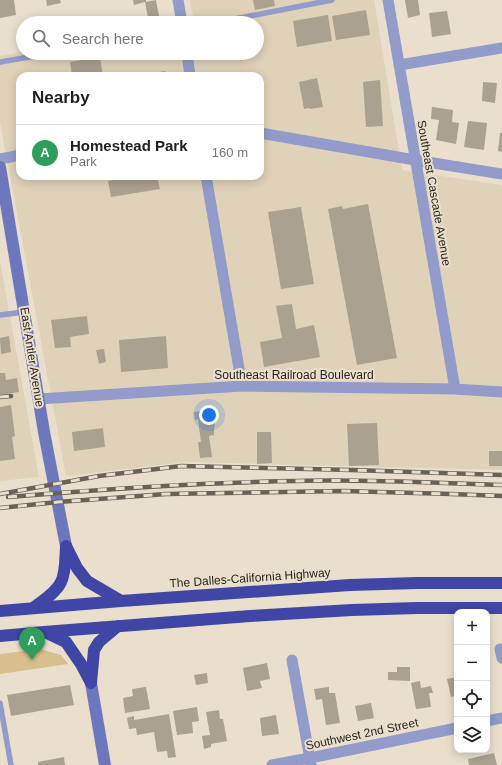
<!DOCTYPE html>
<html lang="en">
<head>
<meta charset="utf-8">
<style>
	:root { --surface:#fff; --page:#f2f2f2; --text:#202124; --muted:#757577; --line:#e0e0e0; --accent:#5057cd }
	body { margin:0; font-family:Helvetica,sans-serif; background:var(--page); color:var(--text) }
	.controls { position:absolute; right:12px; bottom:12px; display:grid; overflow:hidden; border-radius:8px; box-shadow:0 2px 10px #0003 }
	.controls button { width:36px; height:36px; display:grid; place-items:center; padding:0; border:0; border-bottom:1px solid var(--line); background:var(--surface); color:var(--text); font:20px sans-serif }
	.you { position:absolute; left:209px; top:415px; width:14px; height:14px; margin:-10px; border:3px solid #fff; border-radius:50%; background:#1a73e8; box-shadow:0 0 0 6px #1a73e833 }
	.badge { display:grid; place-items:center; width:26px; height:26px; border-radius:50%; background:var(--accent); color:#fff; font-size:13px; font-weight:700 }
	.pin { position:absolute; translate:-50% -33px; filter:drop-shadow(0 1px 2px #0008) }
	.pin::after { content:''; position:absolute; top:21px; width:14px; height:12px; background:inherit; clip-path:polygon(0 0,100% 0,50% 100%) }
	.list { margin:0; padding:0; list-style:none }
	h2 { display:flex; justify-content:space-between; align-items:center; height:52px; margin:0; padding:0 16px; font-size:17px }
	h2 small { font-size:13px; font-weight:400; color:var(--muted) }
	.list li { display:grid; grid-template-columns:26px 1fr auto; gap:12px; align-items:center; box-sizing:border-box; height:56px; padding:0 16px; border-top:1px solid var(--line) }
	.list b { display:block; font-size:15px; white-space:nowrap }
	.list p { margin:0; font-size:13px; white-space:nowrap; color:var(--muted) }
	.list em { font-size:13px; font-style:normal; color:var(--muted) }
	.icon { flex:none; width:22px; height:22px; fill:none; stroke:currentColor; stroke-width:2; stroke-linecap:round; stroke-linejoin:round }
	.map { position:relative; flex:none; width:502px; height:765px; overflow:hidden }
	.search { position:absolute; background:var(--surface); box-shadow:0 2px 10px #0003; left:16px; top:16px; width:248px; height:44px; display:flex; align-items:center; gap:10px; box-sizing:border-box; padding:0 14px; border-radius:22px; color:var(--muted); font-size:15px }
	.panel { position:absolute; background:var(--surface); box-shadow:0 2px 10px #0003; left:16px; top:72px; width:248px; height:108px; border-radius:12px }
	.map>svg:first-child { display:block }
</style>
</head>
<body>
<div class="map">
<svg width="502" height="765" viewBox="0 0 502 765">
	<rect width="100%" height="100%" fill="#e9dfcc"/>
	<!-- built -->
	<path fill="#e0d2b9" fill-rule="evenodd" d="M 190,0 L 374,0 L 402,170 L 502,185 L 502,470 L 186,462 L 66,476 L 0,122 L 0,56 L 23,52 L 23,53 L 257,53 L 257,23 L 183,23 L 194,21 ZM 20,76 L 260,76 L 260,176 L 20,176 Z
		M 0,261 L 39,477 L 0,481 Z"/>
	<!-- green -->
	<path fill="#d8bf8e" d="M 40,649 L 61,655 L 68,664 L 0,674 L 0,654 Z"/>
	<!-- building -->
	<path fill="#aaa18f" d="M 0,0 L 14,0 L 16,15 L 0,18 Z
		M 46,0 L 60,0 L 61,3 L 47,6 Z
		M 133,0 L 146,0 L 146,2 L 156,0 L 159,16 L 148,18 L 145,2 L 134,5 Z
		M 253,0 L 274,0 L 275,6 L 255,10 Z
		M 405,0 L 418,0 L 420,15 L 408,18 Z
		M 366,10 L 370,35 L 336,40 L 332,16 Z
		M 447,11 L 451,34 L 432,37 L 429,13 Z
		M 328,15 L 332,41 L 297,47 L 293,21 Z
		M 99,19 L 100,23 L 79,23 L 79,22 Z
		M 100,57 L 103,76 L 72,76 L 70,62 Z
		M 165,71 L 166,76 L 149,76 L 148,74 Z
		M 317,78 L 323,107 L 310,109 L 309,108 L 304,109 L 299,82 Z
		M 380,80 L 383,126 L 366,127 L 363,82 Z
		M 483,82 L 497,83 L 495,103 L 482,101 Z
		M 432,107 L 453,110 L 452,122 L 459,123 L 456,144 L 436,140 L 439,120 L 431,119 Z
		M 468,121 L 487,123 L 484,150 L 464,147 Z
		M 500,133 L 502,133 L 502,152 L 498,151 Z
		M 117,176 L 157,176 L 160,189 L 111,197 L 108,181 L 118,179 Z
		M 368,204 L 397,358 L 357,365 L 328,209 L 342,206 L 343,209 Z
		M 301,207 L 314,284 L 281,289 L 268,212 Z
		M 292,304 L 296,329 L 314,325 L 320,357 L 264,367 L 260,342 L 282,338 L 276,306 Z
		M 87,316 L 89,334 L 70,337 L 71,347 L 55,348 L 51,320 Z
		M 9,336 L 11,352 L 1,354 L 0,338 Z
		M 166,336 L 168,368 L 121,372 L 119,340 Z
		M 104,349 L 106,362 L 99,364 L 96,350 Z
		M 0,373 L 5,373 L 6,380 L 17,378 L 19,392 L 0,395 Z
		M 11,405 L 15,436 L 12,437 L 15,459 L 0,461 L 0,407 Z
		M 213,410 L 215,427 L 214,427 L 214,435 L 209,436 L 212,457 L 200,458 L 198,442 L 201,442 L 198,419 L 195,420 L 194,412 Z
		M 377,423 L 379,465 L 349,466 L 347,424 Z
		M 103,428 L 105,447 L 74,451 L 72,432 Z
		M 257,432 L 271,432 L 272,463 L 257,464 Z
		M 489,451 L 502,451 L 502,466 L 489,466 Z
		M 267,663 L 270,679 L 260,681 L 262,688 L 247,691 L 243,668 Z
		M 397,667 L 410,667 L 410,681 L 388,680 L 388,672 L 397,672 Z
		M 207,673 L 208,683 L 196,685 L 194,675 Z
		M 457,677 L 457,704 L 455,704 L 454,696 L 451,697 L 447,679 Z
		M 420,681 L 421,688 L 431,686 L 433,693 L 429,693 L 431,707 L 416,709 L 411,683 Z
		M 70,685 L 74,705 L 11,716 L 7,695 Z
		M 146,687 L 150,709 L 125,713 L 123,698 L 133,696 L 132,689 Z
		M 329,687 L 329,693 L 335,693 L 340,723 L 326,725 L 322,699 L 316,700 L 314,689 Z
		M 371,703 L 374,718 L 358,721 L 355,706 Z
		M 197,707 L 199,721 L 192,722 L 193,733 L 177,735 L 173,711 Z
		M 219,710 L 220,719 L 223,719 L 227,741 L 211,744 L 211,747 L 204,749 L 202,736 L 210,735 L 206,712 Z
		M 169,714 L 176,757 L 168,758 L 167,751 L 157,752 L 154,732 L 137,735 L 136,728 L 129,729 L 127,718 L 134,716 L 134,720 Z
		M 276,715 L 279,734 L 262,736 L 260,718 Z
		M 494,753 L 497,765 L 469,765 L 468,759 Z
		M 64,757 L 65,765 L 38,765 L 38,762 Z"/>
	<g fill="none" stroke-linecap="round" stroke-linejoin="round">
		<!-- lane -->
		<path stroke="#929bc9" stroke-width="5.5" d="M 214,23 L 332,0
			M 0,62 L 52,53
			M 0,315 L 24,312
			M 0,703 L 11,765"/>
		<!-- street -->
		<path stroke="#929bc9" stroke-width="11" d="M 178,0 L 182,23
			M 388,0 L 455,389
			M 187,53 L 190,76
			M 399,65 L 502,48
			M 260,133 L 415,160 L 502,174
			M 0,159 L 20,155
			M 206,176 L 242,386
			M 39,399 L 242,386 L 455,389 L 502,392
			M 500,649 L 502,658
			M 292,660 L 311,765
			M 487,721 L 502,718
			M 272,765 L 310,758 L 457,728"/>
		<!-- secondary -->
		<path stroke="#6d78bc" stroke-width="12" d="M 0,167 L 44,432 L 66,546
			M 91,683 L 105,765"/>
		<!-- highway -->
		<path stroke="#4046a6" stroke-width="12" d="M 66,546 L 77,568 L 87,581 L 121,601
			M 33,608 C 42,601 56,593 61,582 C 66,572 65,559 66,547
			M 0,611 L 121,601 L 350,585 L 417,583 L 502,583
			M 45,632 L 66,642 L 81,664 L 91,683
			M 0,636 L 44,632 L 250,616 L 352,610 L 417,608 L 502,608
			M 91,683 L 94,650 L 99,642 L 118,626"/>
		<defs>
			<path id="rail" d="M 0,397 L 11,396
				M 0,494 L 99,476 L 181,466 L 352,470 L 502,475
				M 8,497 C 105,489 202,482 299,481 C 366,479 434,483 502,485
				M 0,508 L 58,502 L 166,494 L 344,491 L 451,494 L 502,496"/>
		</defs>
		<!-- rail casing -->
		<use href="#rail" stroke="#686257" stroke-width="4.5"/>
		<!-- rail -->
		<use href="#rail" stroke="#e9dfcc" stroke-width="3" stroke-dasharray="9" stroke-linecap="butt"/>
	</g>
	<g text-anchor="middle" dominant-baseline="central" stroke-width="4" stroke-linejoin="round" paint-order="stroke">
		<!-- street labels -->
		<g font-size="12" fill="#2a261f" stroke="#e9dfcc">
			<text transform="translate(434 193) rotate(80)">Southeast Cascade Avenue</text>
			<text transform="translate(32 357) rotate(81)">East Antler Avenue</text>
			<text x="294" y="375">Southeast Railroad Boulevard</text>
			<text transform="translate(250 578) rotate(-4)">The Dalles-California Highway</text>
			<text transform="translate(362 734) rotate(-12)">Southwest 2nd Street</text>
		</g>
	</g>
</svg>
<div class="controls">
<button>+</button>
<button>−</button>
<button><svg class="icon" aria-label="locate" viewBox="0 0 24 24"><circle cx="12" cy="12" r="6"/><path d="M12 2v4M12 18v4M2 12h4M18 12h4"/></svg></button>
<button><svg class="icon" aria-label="layers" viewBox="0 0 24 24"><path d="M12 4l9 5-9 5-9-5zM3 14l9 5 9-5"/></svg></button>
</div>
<div class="you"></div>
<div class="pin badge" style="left:32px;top:660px;background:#2e9e5b">A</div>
<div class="search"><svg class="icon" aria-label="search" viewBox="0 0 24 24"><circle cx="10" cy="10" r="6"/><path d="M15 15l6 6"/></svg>Search here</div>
<section class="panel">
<h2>Nearby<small></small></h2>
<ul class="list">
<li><span class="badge" style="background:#2e9e5b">A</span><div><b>Homestead Park</b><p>Park</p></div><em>160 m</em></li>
</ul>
</section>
</div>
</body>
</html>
